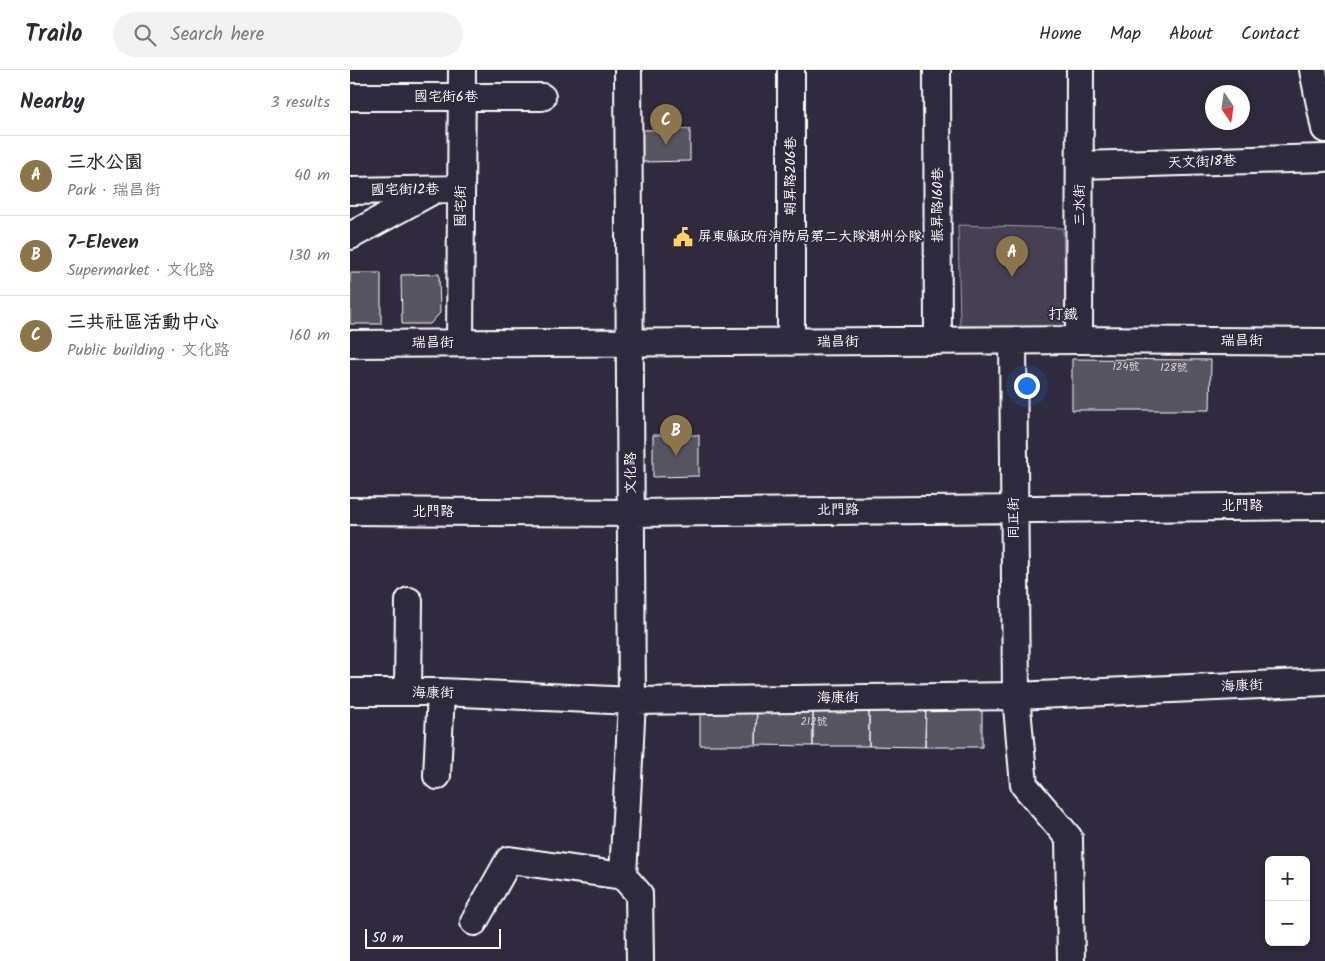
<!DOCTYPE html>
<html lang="en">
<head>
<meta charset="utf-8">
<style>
	:root { --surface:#fff; --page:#f2f2f3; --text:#2b2b33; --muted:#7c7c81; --line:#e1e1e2; --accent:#8a764a }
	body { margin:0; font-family:Kalam,"LXGW WenKai TC",sans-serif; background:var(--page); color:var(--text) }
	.controls { position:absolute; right:15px; bottom:15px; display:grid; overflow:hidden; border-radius:8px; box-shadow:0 2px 8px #0003 }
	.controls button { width:45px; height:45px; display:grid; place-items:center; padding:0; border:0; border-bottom:1px solid var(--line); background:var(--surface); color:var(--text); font:25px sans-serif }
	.compass { position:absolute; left:855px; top:15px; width:45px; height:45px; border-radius:50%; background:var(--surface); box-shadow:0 2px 8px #0003; rotate:167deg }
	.scale { position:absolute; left:15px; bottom:12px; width:136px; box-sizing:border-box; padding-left:5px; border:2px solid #fff; border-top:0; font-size:14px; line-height:18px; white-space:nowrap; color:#fff; -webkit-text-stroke:4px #2f2a3d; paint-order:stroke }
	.you { position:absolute; left:676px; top:315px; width:18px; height:18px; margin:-12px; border:4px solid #fff; border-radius:50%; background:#1a73e8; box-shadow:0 0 0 8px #1a73e833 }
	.badge { display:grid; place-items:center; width:32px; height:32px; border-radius:50%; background:var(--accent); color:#fff; font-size:16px; font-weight:700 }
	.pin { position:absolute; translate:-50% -41px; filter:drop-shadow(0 1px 2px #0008) }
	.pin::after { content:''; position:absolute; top:26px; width:18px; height:15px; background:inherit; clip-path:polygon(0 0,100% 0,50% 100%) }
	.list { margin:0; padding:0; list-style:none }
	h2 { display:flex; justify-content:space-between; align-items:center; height:65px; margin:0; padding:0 20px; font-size:21px }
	h2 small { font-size:16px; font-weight:400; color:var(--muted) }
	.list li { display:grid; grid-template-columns:32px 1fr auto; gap:15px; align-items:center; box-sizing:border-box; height:80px; padding:0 20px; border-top:1px solid var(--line) }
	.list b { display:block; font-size:19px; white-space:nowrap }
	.list p { margin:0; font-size:16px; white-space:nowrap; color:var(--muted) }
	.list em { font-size:16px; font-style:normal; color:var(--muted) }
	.icon { flex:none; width:28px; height:28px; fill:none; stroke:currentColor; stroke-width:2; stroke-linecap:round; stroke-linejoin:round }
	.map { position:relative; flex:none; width:975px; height:891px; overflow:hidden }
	header { display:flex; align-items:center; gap:30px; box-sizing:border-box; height:70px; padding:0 25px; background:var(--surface); border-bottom:1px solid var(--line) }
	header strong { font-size:24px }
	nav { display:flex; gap:28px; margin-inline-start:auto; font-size:18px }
	.search { width:350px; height:45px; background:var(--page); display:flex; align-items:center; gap:12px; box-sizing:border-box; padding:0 18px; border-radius:28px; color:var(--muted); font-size:19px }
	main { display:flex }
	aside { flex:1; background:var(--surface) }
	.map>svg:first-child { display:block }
</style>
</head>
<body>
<header>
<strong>Trailo</strong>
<div class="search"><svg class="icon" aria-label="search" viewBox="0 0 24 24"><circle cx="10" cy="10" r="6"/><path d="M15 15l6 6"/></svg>Search here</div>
<nav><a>Home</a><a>Map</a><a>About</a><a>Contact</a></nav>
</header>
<main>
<aside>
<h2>Nearby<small>3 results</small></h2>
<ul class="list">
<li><span class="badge">A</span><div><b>三水公園</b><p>Park · 瑞昌街</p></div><em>40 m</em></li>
<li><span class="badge">B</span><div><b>7-Eleven</b><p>Supermarket · 文化路</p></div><em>130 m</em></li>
<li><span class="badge">C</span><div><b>三共社區活動中心</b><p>Public building · 文化路</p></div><em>160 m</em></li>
</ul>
</aside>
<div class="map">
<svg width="975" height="891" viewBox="0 0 975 891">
	<rect width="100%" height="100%" fill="#2f2a3d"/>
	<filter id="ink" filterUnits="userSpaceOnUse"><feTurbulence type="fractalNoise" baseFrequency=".02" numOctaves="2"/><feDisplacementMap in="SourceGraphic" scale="10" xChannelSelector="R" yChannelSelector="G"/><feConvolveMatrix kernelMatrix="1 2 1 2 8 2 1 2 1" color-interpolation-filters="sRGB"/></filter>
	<g filter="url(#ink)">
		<!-- green -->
		<path fill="#464152" stroke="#a2a0a8" d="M 608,155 L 713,158 L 716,257 L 610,256 Z"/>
		<!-- building -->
		<path fill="#595564" stroke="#fff" d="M 340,59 L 340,91 L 292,92 L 291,60 Z
			M 0,203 L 31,203 L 31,254 L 0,254 Z
			M 89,204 L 90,243 L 80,254 L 52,254 L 51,205 Z
			M 722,289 L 861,290 L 860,340 L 722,340 Z
			M 303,365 L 349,365 L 349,406 L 303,407 Z
			M 350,628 L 407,629 L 406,675 L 350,675 Z
			M 407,629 L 463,629 L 463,676 L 406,675 Z
			M 463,629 L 519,629 L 519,676 L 463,676 Z
			M 519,629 L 576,630 L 575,677 L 519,676 Z
			M 576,630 L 632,630 L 632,677 L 575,677 Z"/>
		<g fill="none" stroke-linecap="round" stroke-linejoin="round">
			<defs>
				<path id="minor" d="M 441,0 L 441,272
					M 587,0 L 588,271
					M 963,0 L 975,59
					M 0,27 L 192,27
					M 730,95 L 975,88
					M 0,121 L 111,119
					M 0,166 L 82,121
					M 729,270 L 730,0
					M 663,271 L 666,626 L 674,715 L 719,768 L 721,891
					M 110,273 L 112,0
					M 0,274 L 729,270 L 975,272
					M 0,441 L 282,443 L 975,436
					M 0,622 L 91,622 L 282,631 L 666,626 L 975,612
					M 58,622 L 59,531
					M 87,706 L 91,622
					M 273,806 L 282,631 L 278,0
					M 124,852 L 159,790 L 273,806 L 289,824 L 290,891"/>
			</defs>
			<!-- minor casing -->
			<use href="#minor" stroke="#fff" stroke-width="30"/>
			<!-- minor -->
			<use href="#minor" stroke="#2f2a3d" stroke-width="26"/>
		</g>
	</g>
	<!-- icons -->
	<defs>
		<symbol id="civic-bare" viewBox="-9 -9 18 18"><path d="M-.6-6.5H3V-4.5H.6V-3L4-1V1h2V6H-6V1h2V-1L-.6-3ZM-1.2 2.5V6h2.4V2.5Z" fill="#ffd166" stroke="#2f2a3d" stroke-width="2.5" paint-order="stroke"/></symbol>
	</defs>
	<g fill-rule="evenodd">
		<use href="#civic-bare" x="319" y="153" width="28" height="28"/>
	</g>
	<g text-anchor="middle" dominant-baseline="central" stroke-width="4" stroke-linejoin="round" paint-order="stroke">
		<!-- number labels -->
		<g font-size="11" fill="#d6d4d8">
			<text x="776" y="297">124號</text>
			<text x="824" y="298">128號</text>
			<text x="464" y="652">212號</text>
		</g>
		<!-- street labels -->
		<g font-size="14" fill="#fff" stroke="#2f2a3d">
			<text x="96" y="27">國宅街6巷</text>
			<text transform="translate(852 92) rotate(-2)">天文街18巷</text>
			<text transform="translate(441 106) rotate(-90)">朝昇路206巷</text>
			<text transform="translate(55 120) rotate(-1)">國宅街12巷</text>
			<text transform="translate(588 135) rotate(-90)">振昇路160巷</text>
			<text transform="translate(730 135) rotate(-90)">三水街</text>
			<text transform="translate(111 136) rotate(-90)">國宅街</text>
			<text x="892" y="271">瑞昌街</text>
			<text transform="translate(488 272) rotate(-1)">瑞昌街</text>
			<text x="83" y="273">瑞昌街</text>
			<text transform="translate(281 403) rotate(-90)">文化路</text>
			<text x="892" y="436">北門路</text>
			<text transform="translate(488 440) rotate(-1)">北門路</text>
			<text x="83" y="442">北門路</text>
			<text transform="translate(664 448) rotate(-90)">同正街</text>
			<text transform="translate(892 616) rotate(-3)">海康街</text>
			<text transform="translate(83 623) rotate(1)">海康街</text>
			<text transform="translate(488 628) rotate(-1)">海康街</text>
		</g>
		<!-- poi labels -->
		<g font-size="14" fill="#fff" stroke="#2f2a3d" text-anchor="start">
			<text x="348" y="167">屏東縣政府消防局第二大隊潮州分隊</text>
		</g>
		<!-- neighbourhood labels -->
		<g font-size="15" fill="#fff" stroke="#2f2a3d">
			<text x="713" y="245">打鐵</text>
		</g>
	</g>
</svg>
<div class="controls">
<button>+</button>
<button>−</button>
</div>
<svg class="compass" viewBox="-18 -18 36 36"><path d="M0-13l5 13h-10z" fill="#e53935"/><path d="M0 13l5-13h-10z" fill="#7c7c81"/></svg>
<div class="scale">50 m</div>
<div class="you"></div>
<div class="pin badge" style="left:662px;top:207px">A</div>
<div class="pin badge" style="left:326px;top:386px">B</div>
<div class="pin badge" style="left:316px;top:75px">C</div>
</div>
</main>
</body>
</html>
